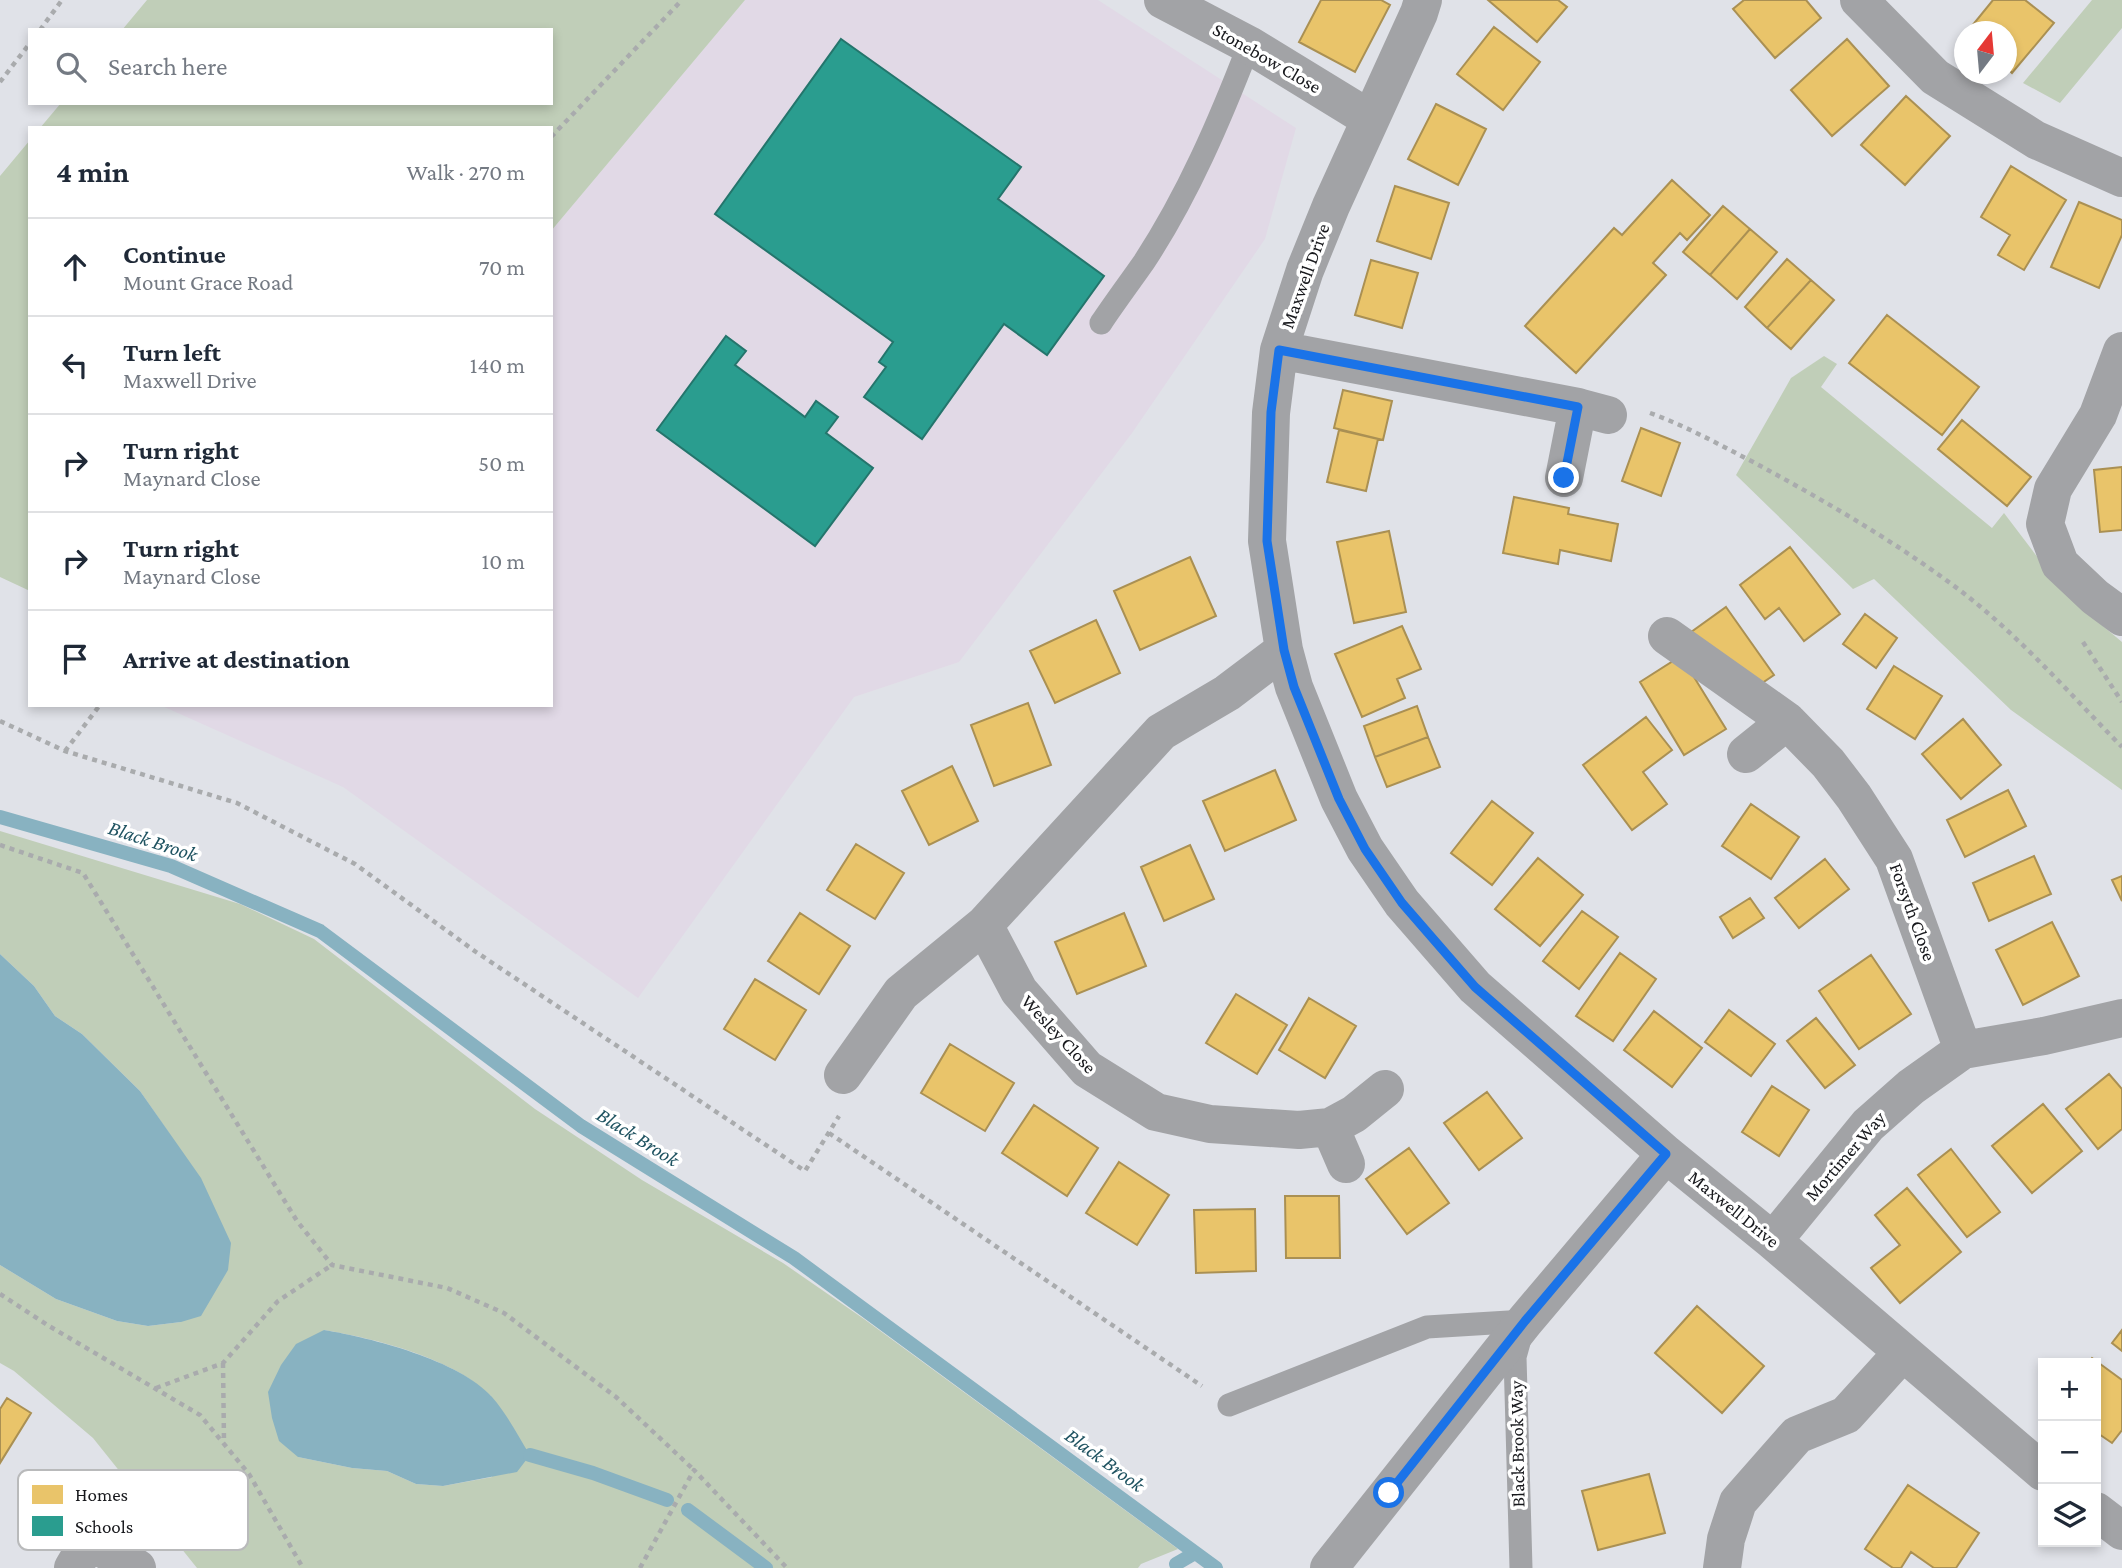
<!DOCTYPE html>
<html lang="en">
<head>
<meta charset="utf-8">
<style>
	:root { --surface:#fff; --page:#f2f2f3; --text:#1f2937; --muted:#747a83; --line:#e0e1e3 }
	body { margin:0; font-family:"Crimson Pro",serif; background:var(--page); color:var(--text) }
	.controls { position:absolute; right:21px; bottom:21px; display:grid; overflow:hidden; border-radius:0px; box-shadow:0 4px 10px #0003 }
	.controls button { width:63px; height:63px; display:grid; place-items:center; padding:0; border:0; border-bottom:2px solid var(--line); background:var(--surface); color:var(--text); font:35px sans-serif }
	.compass { position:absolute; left:1954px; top:21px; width:63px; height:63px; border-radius:50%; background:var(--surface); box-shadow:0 4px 10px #0003; rotate:16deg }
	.stop { position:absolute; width:21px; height:21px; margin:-16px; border:5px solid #1a73e8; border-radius:50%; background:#fff }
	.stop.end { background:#1a73e8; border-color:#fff; box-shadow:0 2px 7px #0008 }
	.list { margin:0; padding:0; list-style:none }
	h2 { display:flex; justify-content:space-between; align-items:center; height:91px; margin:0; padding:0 28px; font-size:30px }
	h2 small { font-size:23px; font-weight:400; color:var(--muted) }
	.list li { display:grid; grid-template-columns:46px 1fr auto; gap:21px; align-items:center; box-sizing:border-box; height:98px; padding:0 28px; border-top:2px solid var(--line) }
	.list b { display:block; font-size:26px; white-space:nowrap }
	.list p { margin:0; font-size:23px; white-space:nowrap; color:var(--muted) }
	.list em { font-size:23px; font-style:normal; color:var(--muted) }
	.icon { flex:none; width:38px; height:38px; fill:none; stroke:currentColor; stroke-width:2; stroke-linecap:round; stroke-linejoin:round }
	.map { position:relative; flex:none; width:2122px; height:1568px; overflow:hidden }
	.search { position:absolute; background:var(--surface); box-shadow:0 4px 10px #0003; left:28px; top:28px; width:525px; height:77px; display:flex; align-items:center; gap:18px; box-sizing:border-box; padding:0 24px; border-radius:0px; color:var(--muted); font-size:26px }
	.panel { position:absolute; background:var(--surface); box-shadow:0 4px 10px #0003; left:28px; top:126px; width:525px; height:581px; border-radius:0px }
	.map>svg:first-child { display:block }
</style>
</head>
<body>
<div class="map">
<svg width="2122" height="1568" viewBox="0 0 2122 1568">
	<rect width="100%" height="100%" fill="#e0e2e8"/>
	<!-- education -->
	<path fill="#e1d9e6" d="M 745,0 L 1098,0 L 1296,128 L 1265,239 L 1132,433 L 959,662 L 854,697 L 638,998 L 343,787 L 160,705 L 551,705 L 551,231 Z"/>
	<!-- green -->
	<path fill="#c0ceb8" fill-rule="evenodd" d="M 147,0 L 745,0 L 551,231 L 551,128 L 40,128 L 61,103 L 551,103 L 551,30 L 122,30 Z
		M 2092,0 L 2122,0 L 2122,28 L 2060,103 L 2023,83 Z
		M 30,140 L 30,591 L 0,577 L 0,176 Z
		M 1824,356 L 1837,364 L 1821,387 L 1992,528 L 2004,513 L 2067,596 L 2122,642 L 2122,790 L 2011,710 L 1874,579 L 1853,589 L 1736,475 L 1791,378 Z
		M 0,831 L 240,904 L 314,939 L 535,1109 L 642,1180 L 783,1263 L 864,1319 L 1178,1549 L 1141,1564 L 1138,1568 L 197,1568 L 93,1438 L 14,1371 L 0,1363 L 0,1265 L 56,1299 L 117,1321 L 148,1326 L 181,1322 L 169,1133 L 140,1091 L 82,1034 L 55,1016 L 34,986 L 0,954 ZM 324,1330 C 370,1338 419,1350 460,1373 C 471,1379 481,1388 491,1396 L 492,1477 L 443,1486 L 416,1484 L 387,1471 L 352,1468 L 298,1457 Z"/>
	<!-- water -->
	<path fill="#88b2c1" d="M 0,954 L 34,986 L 55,1016 L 82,1034 L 140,1091 L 201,1178 L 231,1243 L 228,1270 L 201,1316 L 181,1322 L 148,1326 L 117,1321 L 56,1299 L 0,1265 Z
		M 324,1330 C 372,1338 459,1360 492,1397 C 507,1414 518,1436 530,1455 L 517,1472 L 443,1486 L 416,1484 L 387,1471 L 352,1468 L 298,1457 L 279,1441 L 272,1418 L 268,1392 L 281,1365 L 296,1344 Z"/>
	<!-- homes -->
	<path fill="#e9c46a" stroke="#aa9053" stroke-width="2" d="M 1321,0 L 1381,0 L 1390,5 L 1355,72 L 1299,42 Z
		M 1488,0 L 1558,0 L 1567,7 L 1537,42 Z
		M 1744,0 L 1806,0 L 1821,18 L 1775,58 L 1733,9 Z
		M 1993,0 L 2025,0 L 2054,23 L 2012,73 L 2007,68 L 2007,32 L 1967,32 Z
		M 1494,27 L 1540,62 L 1503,110 L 1457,74 Z
		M 1847,39 L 1889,86 L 1832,136 L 1791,90 Z
		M 1906,96 L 1950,136 L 1905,185 L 1861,145 Z
		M 1436,104 L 1486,129 L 1458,185 L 1408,159 Z
		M 2011,166 L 2066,200 L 2024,270 L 1998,255 L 2010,235 L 1981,217 Z
		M 1672,180 L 1710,215 L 1687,240 L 1680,233 L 1653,263 L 1666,275 L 1576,373 L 1525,326 L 1614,228 L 1622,235 Z
		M 1395,186 L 1449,203 L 1431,259 L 1377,241 Z
		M 2079,202 L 2122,220 L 2122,235 L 2099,288 L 2051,267 Z
		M 1723,206 L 1750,229 L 1710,275 L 1683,252 Z
		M 1750,229 L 1777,252 L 1737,299 L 1710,275 Z
		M 1787,259 L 1811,280 L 1767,328 L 1745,307 Z
		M 1371,260 L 1418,273 L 1402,328 L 1355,315 Z
		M 1811,280 L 1834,300 L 1791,349 L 1767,328 Z
		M 1887,315 L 1979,387 L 1942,435 L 1849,363 Z
		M 1343,390 L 1392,401 L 1383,440 L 1334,428 Z
		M 1962,420 L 2031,477 L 2007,506 L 1938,449 Z
		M 1641,428 L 1680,443 L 1661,496 L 1622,481 Z
		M 1339,430 L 1378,439 L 1366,491 L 1327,482 Z
		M 2122,467 L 2122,530 L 2100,532 L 2094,470 Z
		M 1514,497 L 1569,508 L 1568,514 L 1618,524 L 1611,561 L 1560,550 L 1558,564 L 1503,553 Z
		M 1389,531 L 1406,612 L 1354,623 L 1337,542 Z
		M 1790,547 L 1840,614 L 1804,641 L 1779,608 L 1765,619 L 1740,585 Z
		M 1190,557 L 1216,616 L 1140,650 L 1114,591 Z
		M 1726,607 L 1774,675 L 1734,702 L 1687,635 Z
		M 1865,614 L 1897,638 L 1876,668 L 1843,644 Z
		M 1096,620 L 1120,673 L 1055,703 L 1030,651 Z
		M 1402,626 L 1421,669 L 1397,679 L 1405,698 L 1362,717 L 1335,654 Z
		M 1681,656 L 1726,729 L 1684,755 L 1640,682 Z
		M 1894,666 L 1942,696 L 1915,739 L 1867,709 Z
		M 1028,703 L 1051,765 L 994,786 L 971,725 Z
		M 1417,706 L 1428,737 L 1375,757 L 1364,726 Z
		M 1646,717 L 1672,750 L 1643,772 L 1667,804 L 1632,830 L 1583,765 Z
		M 1963,719 L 2001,765 L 1961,799 L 1922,754 Z
		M 1428,737 L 1440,767 L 1387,787 L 1375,757 Z
		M 952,766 L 978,821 L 929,845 L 902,791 Z
		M 1275,770 L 1296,820 L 1225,851 L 1203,801 Z
		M 2008,790 L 2026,826 L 1965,857 L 1947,820 Z
		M 1492,801 L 1533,833 L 1492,885 L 1451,853 Z
		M 1751,804 L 1799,837 L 1771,879 L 1722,846 Z
		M 856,844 L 904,873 L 875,919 L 827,890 Z
		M 1190,845 L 1214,899 L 1164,921 L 1141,867 Z
		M 2034,856 L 2051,894 L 1989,921 L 1973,883 Z
		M 1538,858 L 1583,895 L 1540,946 L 1495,909 Z
		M 1825,859 L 1849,889 L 1799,928 L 1775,898 Z
		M 2122,876 L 2122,901 L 2112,880 Z
		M 1750,898 L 1764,918 L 1733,938 L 1720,917 Z
		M 1582,911 L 1618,937 L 1579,989 L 1543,961 Z
		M 800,913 L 850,946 L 819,994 L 768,961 Z
		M 1124,913 L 1146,966 L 1077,994 L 1055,942 Z
		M 2052,922 L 2079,976 L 2023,1005 L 1996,950 Z
		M 1620,953 L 1656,979 L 1613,1041 L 1576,1016 Z
		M 1871,955 L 1911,1014 L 1859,1049 L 1819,991 Z
		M 755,979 L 806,1010 L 775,1060 L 724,1029 Z
		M 1236,994 L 1287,1025 L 1257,1074 L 1206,1043 Z
		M 1309,998 L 1356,1026 L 1325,1078 L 1279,1050 Z
		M 1729,1010 L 1775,1044 L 1751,1076 L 1705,1042 Z
		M 1654,1011 L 1702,1048 L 1672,1087 L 1624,1050 Z
		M 1816,1018 L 1855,1065 L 1825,1088 L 1787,1041 Z
		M 950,1044 L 1014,1083 L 985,1131 L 921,1093 Z
		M 2109,1074 L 2122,1089 L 2122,1129 L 2098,1149 L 2066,1109 Z
		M 1772,1086 L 1809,1110 L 1779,1156 L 1742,1132 Z
		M 1487,1092 L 1522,1138 L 1479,1170 L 1444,1123 Z
		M 2043,1104 L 2082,1151 L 2032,1193 L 1992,1146 Z
		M 1034,1105 L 1098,1148 L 1067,1196 L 1002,1153 Z
		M 1409,1148 L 1449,1203 L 1407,1234 L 1366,1179 Z
		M 1951,1149 L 2000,1212 L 1967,1237 L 1918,1175 Z
		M 1119,1162 L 1169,1195 L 1137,1245 L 1086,1213 Z
		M 1907,1188 L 1961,1252 L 1900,1303 L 1871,1268 L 1900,1245 L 1875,1215 Z
		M 1285,1196 L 1339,1196 L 1340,1258 L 1286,1258 Z
		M 1255,1209 L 1256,1271 L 1196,1273 L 1194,1210 Z
		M 1697,1306 L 1764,1366 L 1722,1413 L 1655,1353 Z
		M 2122,1330 L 2122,1351 L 2112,1343 Z
		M 2092,1358 L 2122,1380 L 2122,1430 L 2112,1443 L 2096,1432 L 2096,1363 L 2088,1363 Z
		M 7,1398 L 31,1413 L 0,1463 L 0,1409 Z
		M 1649,1474 L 1665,1533 L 1598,1550 L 1582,1491 Z
		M 1908,1485 L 1979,1533 L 1956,1568 L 1934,1568 L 1911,1552 L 1901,1568 L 1893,1568 L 1865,1549 Z"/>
	<!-- schools -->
	<path fill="#2a9d8f" stroke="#24756c" stroke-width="2" d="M 841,39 L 1021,167 L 998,199 L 1104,276 L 1047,355 L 1004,324 L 922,439 L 864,397 L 886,367 L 879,362 L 893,342 L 715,214 Z
		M 726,336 L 746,351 L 735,365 L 805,417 L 816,401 L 838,417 L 826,433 L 873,468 L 815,546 L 657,430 Z"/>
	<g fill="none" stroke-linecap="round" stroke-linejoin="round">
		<!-- stream -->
		<path stroke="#88b2c1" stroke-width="14" d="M 0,817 L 171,866 L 320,931 L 581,1126 L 794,1258 L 1216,1568
			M 530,1455 L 593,1473 L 667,1500
			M 688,1510 L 766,1568
			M 1176,1564 L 1195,1553"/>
		<!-- path -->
		<path stroke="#a9abad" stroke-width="4.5" stroke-dasharray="5 5" stroke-linecap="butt" d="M 40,30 L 62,0
			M 0,82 L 30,43
			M 551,137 L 682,0
			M 1650,413 C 1686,426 1720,445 1755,463 C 1827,502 1901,545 1966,595 C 2023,640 2072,696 2122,747
			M 2083,642 L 2122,702
			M 0,721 L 65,751 L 237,803 L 355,864 L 476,952 L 805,1171 L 839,1116
			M 65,751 L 100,705
			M 0,845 L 83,873 L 297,1221 L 332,1265 L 447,1288 L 504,1313 L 616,1397 L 694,1470
			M 829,1133 L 1202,1386
			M 0,1294 L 49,1326 L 200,1415 L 249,1474 L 303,1568
			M 223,1363 L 224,1442
			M 156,1388 L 223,1363 L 278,1301 L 332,1265
			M 640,1568 L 694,1470 L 787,1568"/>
		<!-- lane -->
		<path stroke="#a2a3a6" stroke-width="23" d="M 1101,323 C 1115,302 1130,282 1144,262 C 1188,195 1220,120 1249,45
			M 1229,1405 L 1427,1327 L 1525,1321 L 1515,1357 L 1521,1568"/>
		<!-- street -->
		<path stroke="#a2a3a6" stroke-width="38" d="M 1163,0 L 1249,45 L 1370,119
			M 1423,0 L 1419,13 L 1331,206 L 1305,270 L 1279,350 L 1271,413 L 1267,541 L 1284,650 L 1294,687 L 1339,799 L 1365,849 L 1402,903 L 1475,987 L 1666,1154 L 1773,1241 L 2043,1472
			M 1859,0 L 1935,77 L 2036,140 L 2122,178
			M 1279,350 L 1578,407 L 1608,415
			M 2122,351 L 2098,415 L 2053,489 L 2045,524 L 2060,564 L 2095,597 L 2122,617
			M 1564,478 L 1578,407
			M 1667,636 L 1787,721 L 1746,754
			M 1787,721 L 1828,763 L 1854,797 L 1894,859 L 1963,1050
			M 984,925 L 1019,991 L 1087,1069 L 1156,1112 L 1210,1124 L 1299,1130 L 1330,1127 L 1354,1114 L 1385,1089
			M 843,1075 L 901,993 L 984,925 L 1161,732 L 1227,693 L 1284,650
			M 1330,1127 L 1346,1164
			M 1773,1241 L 1868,1125 L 1911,1087 L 1963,1050 L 2044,1036 L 2122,1018
			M 2096,1511 L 2122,1531
			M 89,1541 L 137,1568
			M 73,1568 L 89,1541 L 107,1502
			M 1329,1568 L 1525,1321 L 1666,1154
			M 1722,1568 L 1726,1539 L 1738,1502 L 1797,1435 L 1846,1415 L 1902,1353"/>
	</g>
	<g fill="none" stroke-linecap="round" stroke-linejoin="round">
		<!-- route -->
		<path stroke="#1a73e8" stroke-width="9" d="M 1389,1493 L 1525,1321 L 1666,1154 L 1475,987 L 1402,903 L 1365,849 L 1339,799 L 1294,687 L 1284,650 L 1267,541 L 1271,412 L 1279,350 L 1578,407 L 1564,478"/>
	</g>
	<g text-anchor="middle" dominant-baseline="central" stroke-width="7" stroke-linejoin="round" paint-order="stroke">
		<!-- street labels -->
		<g font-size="19" fill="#17181c" stroke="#fff">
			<text transform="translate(1267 58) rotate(30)">Stonebow Close</text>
			<text transform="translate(1305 276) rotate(-70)">Maxwell Drive</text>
			<text transform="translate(1913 912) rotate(70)">Forsyth Close</text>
			<text transform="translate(1059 1034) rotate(47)">Wesley Close</text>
			<text transform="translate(1845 1156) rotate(-49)">Mortimer Way</text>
			<text transform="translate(1734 1209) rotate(39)">Maxwell Drive</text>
			<text transform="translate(1517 1444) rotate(-91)">Black Brook Way</text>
		</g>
		<!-- water labels -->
		<g font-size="21" font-style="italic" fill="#1f5361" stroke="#fff">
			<text transform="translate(153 841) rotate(18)">Black Brook</text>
			<text transform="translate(638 1137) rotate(32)">Black Brook</text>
			<text transform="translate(1105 1460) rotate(36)">Black Brook</text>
		</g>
	</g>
	<!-- legend -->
	<rect x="18" y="1470" width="230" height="80" rx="10" fill="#fff" stroke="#b9babb" stroke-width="2"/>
	<rect x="32" y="1485" width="31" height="19" fill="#e9c46a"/>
	<rect x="32" y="1516" width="31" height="20" fill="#2a9d8f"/>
	<g font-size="19" fill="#17181c">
		<text x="75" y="1501">Homes</text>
		<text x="75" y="1533">Schools</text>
	</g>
</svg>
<div class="controls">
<button>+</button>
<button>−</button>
<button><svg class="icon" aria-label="layers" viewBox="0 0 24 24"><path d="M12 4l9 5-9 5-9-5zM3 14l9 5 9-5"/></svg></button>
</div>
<svg class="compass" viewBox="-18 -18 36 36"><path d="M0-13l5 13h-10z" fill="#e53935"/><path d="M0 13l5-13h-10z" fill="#747a83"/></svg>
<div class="stop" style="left:1389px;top:1493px"></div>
<div class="stop end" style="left:1564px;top:478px"></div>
<div class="search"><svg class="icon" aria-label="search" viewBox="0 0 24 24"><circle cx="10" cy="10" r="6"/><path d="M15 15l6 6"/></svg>Search here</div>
<section class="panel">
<h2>4 min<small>Walk · 270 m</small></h2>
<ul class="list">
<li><svg class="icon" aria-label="ahead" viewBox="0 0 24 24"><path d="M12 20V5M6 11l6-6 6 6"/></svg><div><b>Continue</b><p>Mount Grace Road</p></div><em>70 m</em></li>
<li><svg class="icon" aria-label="left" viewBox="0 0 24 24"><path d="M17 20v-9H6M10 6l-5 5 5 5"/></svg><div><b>Turn left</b><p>Maxwell Drive</p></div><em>140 m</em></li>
<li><svg class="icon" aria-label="right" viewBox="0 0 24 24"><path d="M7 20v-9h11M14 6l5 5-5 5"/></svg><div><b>Turn right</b><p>Maynard Close</p></div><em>50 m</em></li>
<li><svg class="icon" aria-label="right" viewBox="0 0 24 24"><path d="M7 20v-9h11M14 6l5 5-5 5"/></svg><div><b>Turn right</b><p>Maynard Close</p></div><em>10 m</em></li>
<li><svg class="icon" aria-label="arrive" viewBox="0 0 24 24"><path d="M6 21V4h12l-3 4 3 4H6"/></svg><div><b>Arrive at destination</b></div></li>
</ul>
</section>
</div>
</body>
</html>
